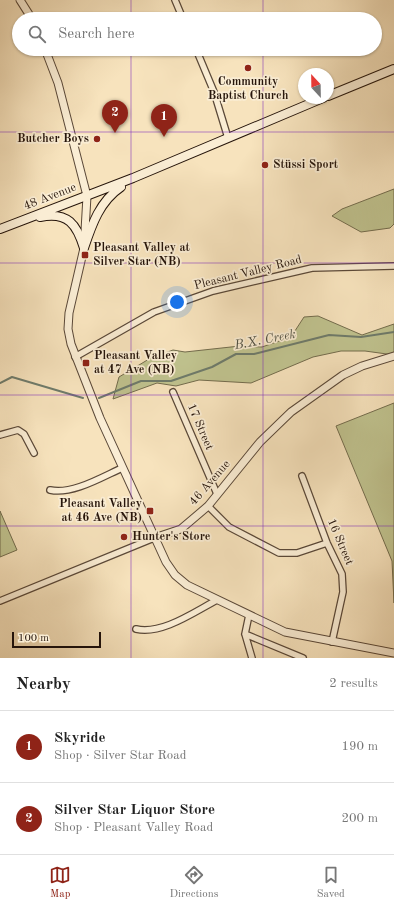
<!DOCTYPE html>
<html lang="en">
<head>
<meta charset="utf-8">
<style>
	:root { --surface:#fff; --page:#f2f2f2; --text:#222; --muted:#767676; --line:#e0e0e0; --accent:#8f2418 }
	body { margin:0; font-family:"Old Standard TT",serif; background:var(--page); color:var(--text) }
	.compass { position:absolute; left:298px; top:68px; width:36px; height:36px; border-radius:50%; background:var(--surface); box-shadow:0 1px 3px #0004; rotate:338deg }
	.scale { position:absolute; left:12px; bottom:10px; width:89px; box-sizing:border-box; padding-left:4px; border:2px solid #26150b; border-top:0; font-size:11px; line-height:14px; white-space:nowrap; color:#26150b; -webkit-text-stroke:3px #faedd4; paint-order:stroke }
	.you { position:absolute; left:177px; top:302px; width:14px; height:14px; margin:-10px; border:3px solid #fff; border-radius:50%; background:#1a73e8; box-shadow:0 0 0 6px #1a73e833 }
	.badge { display:grid; place-items:center; width:26px; height:26px; border-radius:50%; background:var(--accent); color:#fff; font-size:13px; font-weight:700 }
	.pin { position:absolute; translate:-50% -33px; filter:drop-shadow(0 1px 2px #0008) }
	.pin::after { content:''; position:absolute; top:21px; width:14px; height:12px; background:inherit; clip-path:polygon(0 0,100% 0,50% 100%) }
	.list { margin:0; padding:0; list-style:none }
	h2 { display:flex; justify-content:space-between; align-items:center; height:52px; margin:0; padding:0 16px; font-size:17px }
	h2 small { font-size:13px; font-weight:400; color:var(--muted) }
	.list li { display:grid; grid-template-columns:26px 1fr auto; gap:12px; align-items:center; box-sizing:border-box; height:72px; padding:0 16px; border-top:1px solid var(--line) }
	.list b { display:block; font-size:15px; white-space:nowrap }
	.list p { margin:0; font-size:13px; white-space:nowrap; color:var(--muted) }
	.list em { font-size:13px; font-style:normal; color:var(--muted) }
	.icon { flex:none; width:22px; height:22px; fill:none; stroke:currentColor; stroke-width:2; stroke-linecap:round; stroke-linejoin:round }
	.map { position:relative; flex:none; width:394px; height:658px; overflow:hidden }
	.search { position:absolute; background:var(--surface); box-shadow:0 1px 3px #0004; left:12px; right:12px; top:12px; height:44px; display:flex; align-items:center; gap:10px; box-sizing:border-box; padding:0 14px; border-radius:22px; color:var(--muted); font-size:15px }
	.sheet { height:196px; background:var(--surface) }
	nav { display:flex; justify-content:space-around; align-items:center; box-sizing:border-box; height:56px; border-top:1px solid var(--line); background:var(--surface); font-size:11px; color:var(--muted) }
	nav a { display:grid; justify-items:center; gap:2px }
	nav .on { color:var(--accent) }
	.map>svg:first-child { display:block }
</style>
</head>
<body>
<div class="map">
<svg width="394" height="658" viewBox="0 0 394 658">
	<rect width="100%" height="100%" fill="#f7e3bd"/>
	<filter id="stains"><feTurbulence type="fractalNoise" baseFrequency=".005" numOctaves="4"/><feColorMatrix values="0 0 0 0 .2 0 0 0 0 .09 0 0 0 0 .02 0 0 0 .5 -.17"/></filter>
	<radialGradient id="worn" r=".72"><stop offset=".6" stop-color="#630" stop-opacity="0"/><stop offset="1" stop-color="#630" stop-opacity=".3"/></radialGradient>
	<!-- green -->
	<path fill="#c0c38f" stroke="#736c4d" d="M 394,189 L 394,224 L 390,228 L 361,232 L 332,216 L 342,209 Z
		M 318,316 L 362,335 L 394,324 L 394,355 L 365,351 L 341,351 L 313,357 L 251,383 L 199,380 L 176,386 L 157,383 L 113,399 L 119,377 L 149,359 L 173,350 L 185,352 L 240,346 L 262,347 L 291,337 L 304,317 Z
		M 394,403 L 394,603 L 392,561 L 336,426 Z
		M 0,511 L 17,550 L 0,557 Z"/>
	<g fill="none" stroke-linecap="round" stroke-linejoin="round">
		<!-- stream -->
		<path stroke="#6e7b6b" stroke-width="2" d="M 0,383 L 12,377 L 83,398
			M 99,398 L 141,381 L 171,381 L 212,367 L 236,354 L 254,354 L 329,335 L 361,337 L 394,332"/>
		<defs>
			<path id="minor" d="M 175,0 L 183,19
				M 196,49 L 214,92 L 228,138
				M 75,357 L 154,312 L 213,291 L 312,268 L 394,266
				M 173,392 L 217,494
				M 0,435 L 18,430 L 24,434 L 34,453
				M 302,476 L 327,543 L 342,574 L 343,592 L 332,642
				M 50,490 C 72,495 102,477 122,468
				M 208,506 L 229,527 L 279,553 L 297,553 L 327,543
				M 0,601 L 154,538
				M 249,615 L 245,634 L 252,658
				M 136,629 C 162,635 194,612 217,600
				M 245,634 L 303,658"/>
			<path id="tertiary" d="M 20,0 L 32,19
				M 45,49 L 58,83 L 87,196 L 84,248 L 69,313 L 68,329 L 71,344 L 100,418 L 166,562 L 175,575 L 187,585 L 285,632 L 394,653
				M 154,538 L 181,529 L 208,506 L 260,442 L 291,412 L 343,375 L 362,366 L 394,356"/>
			<path id="secondary" d="M 328,96 L 394,69
				M 40,217 C 68,211 77,225 84,248
				M 0,229 L 133,178 L 323,98
				M 84,248 C 92,224 100,201 121,187"/>
		</defs>
		<!-- minor casing -->
		<use href="#minor" stroke="#5a4838" stroke-width="8"/>
		<!-- tertiary casing -->
		<use href="#tertiary" stroke="#5a4838" stroke-width="9"/>
		<!-- secondary casing -->
		<use href="#secondary" stroke="#26150b" stroke-width="10"/>
		<!-- minor -->
		<use href="#minor" stroke="#faedd4" stroke-width="5.5"/>
		<!-- tertiary -->
		<use href="#tertiary" stroke="#faedd4" stroke-width="7"/>
		<!-- secondary -->
		<use href="#secondary" stroke="#faedd4" stroke-width="8"/>
	</g>
	<!-- grid -->
	<path fill="none" stroke="#7b2cbf" stroke-width="1" stroke-opacity="0.55" d="M 131,0 L 131,19M 263,0 L 263,19M 131,49 L 131,658M 263,49 L 263,658M 0,132 L 394,132M 0,263 L 394,263M 0,395 L 394,395M 0,526 L 394,526"/>
	<!-- markers -->
	<g fill="#8f2418" stroke="#faedd4" stroke-width="1.5">
		<circle cx="248" cy="68" r="4"/>
		<circle cx="97" cy="139" r="4"/>
		<circle cx="265" cy="165" r="4"/>
		<rect x="81" y="251" width="8" height="8" rx="2"/>
		<rect x="82" y="359" width="8" height="8" rx="2"/>
		<rect x="146" y="507" width="8" height="8" rx="2"/>
		<circle cx="124" cy="537" r="4"/>
	</g>
	<g text-anchor="middle" dominant-baseline="central" stroke-width="3.5" stroke-linejoin="round" paint-order="stroke">
		<!-- poi labels -->
		<g font-size="12" font-weight="bold" fill="#26150b" stroke="#faedd4" text-anchor="start">
			<text x="248" y="82" text-anchor="middle">Community<tspan x="248" dy="14">Baptist Church</tspan></text>
			<text x="89" y="139" text-anchor="end">Butcher Boys</text>
			<text x="273" y="165">Stüssi Sport</text>
			<text x="93" y="248">Pleasant Valley at<tspan x="93" dy="14">Silver Star (NB)</tspan></text>
			<text x="94" y="356">Pleasant Valley<tspan x="94" dy="14">at 47 Ave (NB)</tspan></text>
			<text x="142" y="504" text-anchor="end">Pleasant Valley<tspan x="142" dy="14">at 46 Ave (NB)</tspan></text>
			<text x="132" y="537">Hunter's Store</text>
		</g>
		<!-- street labels -->
		<g font-size="12" fill="#26150b" stroke="#faedd4">
			<text transform="translate(50 197) rotate(-21)">48 Avenue</text>
			<text transform="translate(248 273) rotate(-14)">Pleasant Valley Road</text>
			<text transform="translate(200 427) rotate(67)">17 Street</text>
			<text transform="translate(210 483) rotate(-49)">46 Avenue</text>
			<text transform="translate(340 542) rotate(67)">16 Street</text>
		</g>
		<!-- water labels -->
		<g font-size="13" font-style="italic" fill="#505043" stroke="#faedd4">
			<text transform="translate(265 340) rotate(-11)">B.X. Creek</text>
		</g>
	</g>
	<rect width="100%" height="100%" filter="url(#stains)"/>
	<rect width="100%" height="100%" fill="url(#worn)"/>
</svg>
<svg class="compass" viewBox="-18 -18 36 36"><path d="M0-13l5 13h-10z" fill="#e53935"/><path d="M0 13l5-13h-10z" fill="#767676"/></svg>
<div class="scale">100 m</div>
<div class="you"></div>
<div class="pin badge" style="left:164px;top:137px">1</div>
<div class="pin badge" style="left:115px;top:133px">2</div>
<div class="search"><svg class="icon" aria-label="search" viewBox="0 0 24 24"><circle cx="10" cy="10" r="6"/><path d="M15 15l6 6"/></svg>Search here</div>
</div>
<section class="sheet">
<h2>Nearby<small>2 results</small></h2>
<ul class="list">
<li><span class="badge">1</span><div><b>Skyride</b><p>Shop · Silver Star Road</p></div><em>190 m</em></li>
<li><span class="badge">2</span><div><b>Silver Star Liquor Store</b><p>Shop · Pleasant Valley Road</p></div><em>200 m</em></li>
</ul>
</section>
<nav>
<a class="on"><svg class="icon" aria-label="map" viewBox="0 0 24 24"><path d="M3 6l6-2 6 2 6-2v14l-6 2-6-2-6 2zM9 4v14M15 6v14"/></svg>Map</a>
<a><svg class="icon" aria-label="directions" viewBox="0 0 24 24"><path d="M12 3l9 9-9 9-9-9zM9 14v-3h6M13 9l2 2-2 2"/></svg>Directions</a>
<a><svg class="icon" aria-label="saved" viewBox="0 0 24 24"><path d="M7 4h10v16l-5-4-5 4z"/></svg>Saved</a>
</nav>
</body>
</html>
